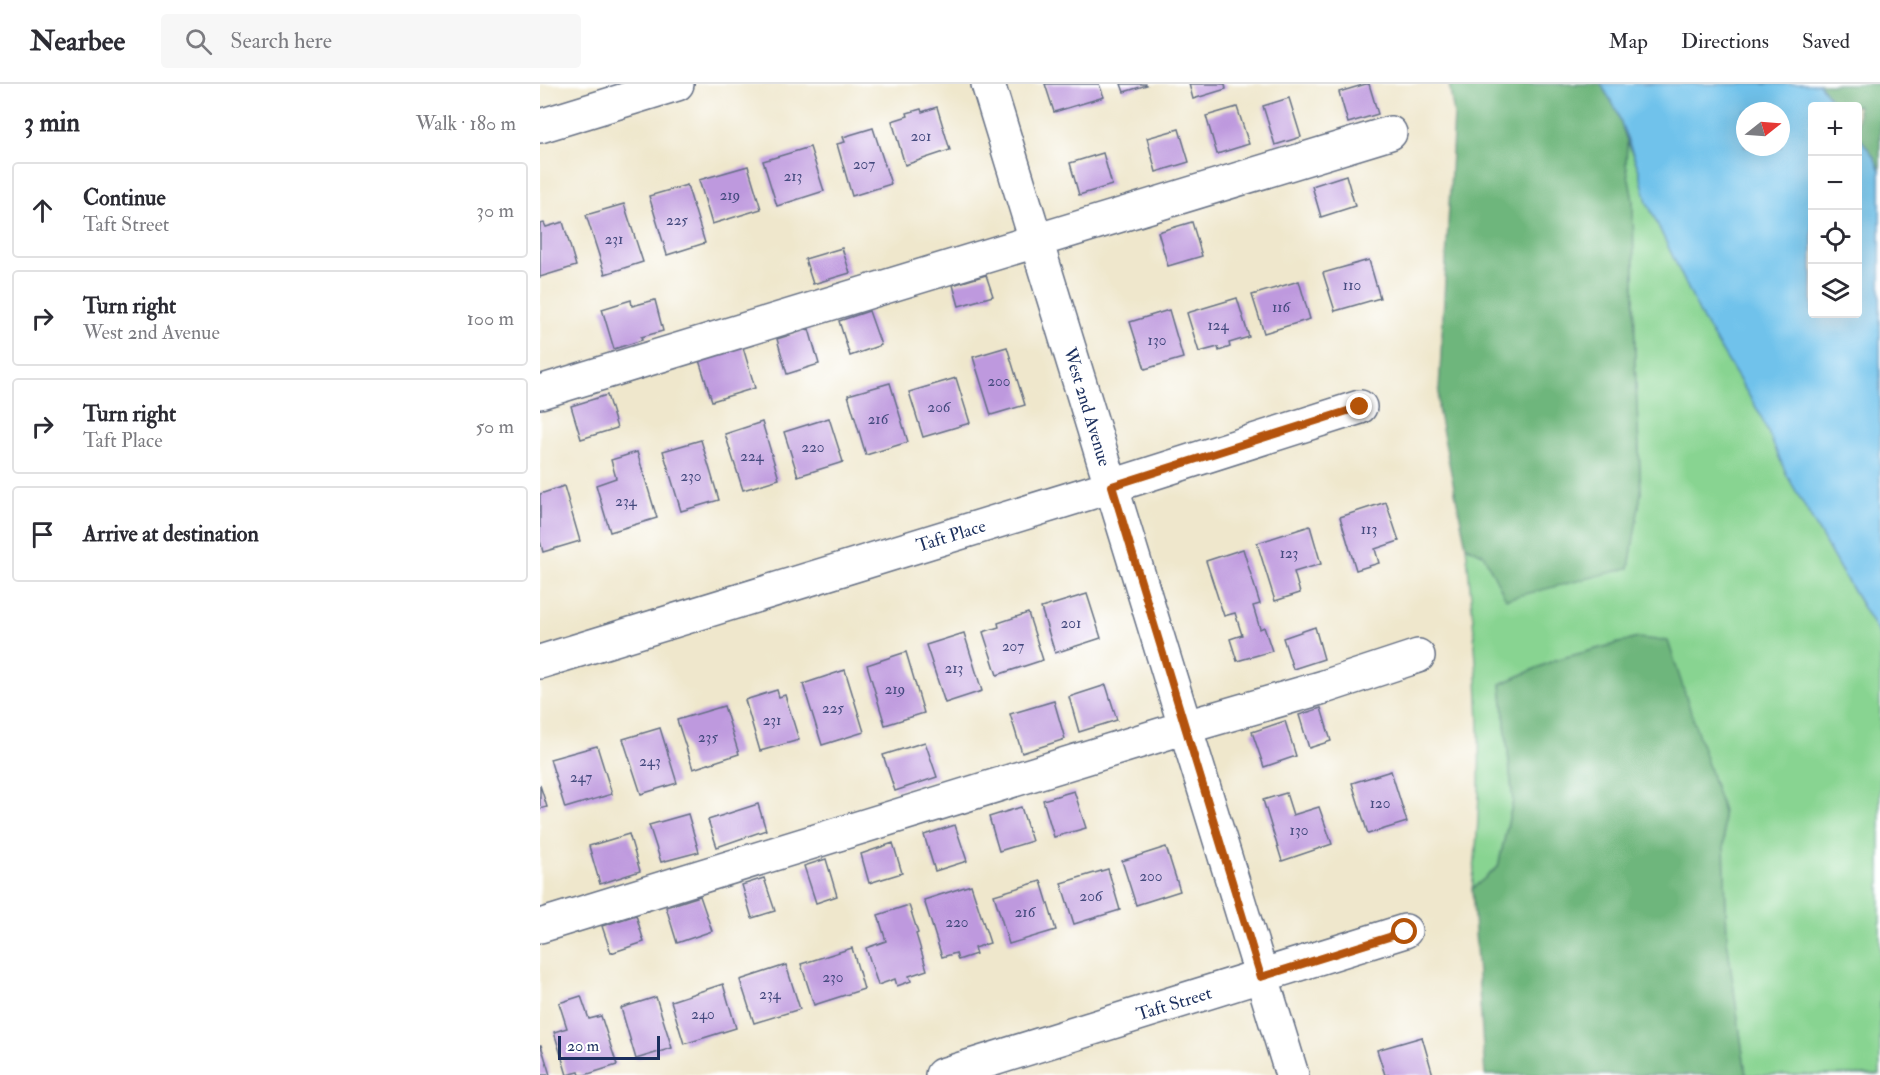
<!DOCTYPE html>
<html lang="en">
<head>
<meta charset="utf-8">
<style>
	:root { --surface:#fff; --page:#f7f7f7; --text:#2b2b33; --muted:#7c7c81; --line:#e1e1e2 }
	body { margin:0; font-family:"IM FELL Double Pica",serif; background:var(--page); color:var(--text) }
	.controls { position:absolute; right:18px; top:18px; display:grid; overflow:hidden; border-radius:6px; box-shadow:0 6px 24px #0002 }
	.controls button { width:54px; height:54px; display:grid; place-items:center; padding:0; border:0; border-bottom:2px solid var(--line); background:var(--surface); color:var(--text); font:30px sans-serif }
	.compass { position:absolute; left:1196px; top:18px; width:54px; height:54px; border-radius:50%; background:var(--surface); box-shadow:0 6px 24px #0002; rotate:73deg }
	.scale { position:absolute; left:18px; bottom:15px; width:102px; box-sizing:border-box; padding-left:6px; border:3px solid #1b2f5e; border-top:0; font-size:16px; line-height:21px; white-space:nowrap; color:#1b2f5e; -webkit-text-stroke:4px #fff; paint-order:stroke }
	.stop { position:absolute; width:18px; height:18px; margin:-14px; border:4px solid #b45309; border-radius:50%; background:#fff }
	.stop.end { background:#b45309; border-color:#fff; box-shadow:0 2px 6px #0008 }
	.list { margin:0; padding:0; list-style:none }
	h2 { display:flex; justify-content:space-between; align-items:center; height:78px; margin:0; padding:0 24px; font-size:26px }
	h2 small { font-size:20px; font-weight:400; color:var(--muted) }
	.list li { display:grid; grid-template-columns:39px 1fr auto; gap:18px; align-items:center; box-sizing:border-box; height:96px; margin:0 12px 12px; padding:0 12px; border:2px solid var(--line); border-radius:6px }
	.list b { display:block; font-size:22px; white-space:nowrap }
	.list p { margin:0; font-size:20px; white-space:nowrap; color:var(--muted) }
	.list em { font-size:20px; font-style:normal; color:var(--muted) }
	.icon { flex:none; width:33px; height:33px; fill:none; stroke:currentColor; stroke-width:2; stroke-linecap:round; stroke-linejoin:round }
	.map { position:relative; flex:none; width:1340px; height:991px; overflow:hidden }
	header { display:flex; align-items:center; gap:36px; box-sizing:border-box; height:84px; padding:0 30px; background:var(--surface); border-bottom:2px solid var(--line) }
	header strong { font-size:28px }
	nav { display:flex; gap:33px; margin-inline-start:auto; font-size:21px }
	.search { width:420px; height:54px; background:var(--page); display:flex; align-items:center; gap:15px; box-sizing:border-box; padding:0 21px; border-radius:6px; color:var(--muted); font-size:22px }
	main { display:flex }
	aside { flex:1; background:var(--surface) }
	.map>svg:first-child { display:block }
</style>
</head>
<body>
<header>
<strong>Nearbee</strong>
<div class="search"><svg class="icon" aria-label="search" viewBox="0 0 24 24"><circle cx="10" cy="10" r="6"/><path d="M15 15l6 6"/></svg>Search here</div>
<nav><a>Map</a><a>Directions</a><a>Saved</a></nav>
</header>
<main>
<aside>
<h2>3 min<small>Walk · 180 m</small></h2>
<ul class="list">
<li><svg class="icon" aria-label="ahead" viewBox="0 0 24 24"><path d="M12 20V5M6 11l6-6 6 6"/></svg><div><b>Continue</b><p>Taft Street</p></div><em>30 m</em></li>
<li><svg class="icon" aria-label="right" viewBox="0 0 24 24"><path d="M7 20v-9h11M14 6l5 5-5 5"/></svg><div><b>Turn right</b><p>West 2nd Avenue</p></div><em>100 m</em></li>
<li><svg class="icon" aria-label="right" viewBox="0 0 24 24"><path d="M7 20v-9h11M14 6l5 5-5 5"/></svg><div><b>Turn right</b><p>Taft Place</p></div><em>50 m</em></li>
<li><svg class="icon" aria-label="arrive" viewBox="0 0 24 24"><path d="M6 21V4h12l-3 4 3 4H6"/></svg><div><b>Arrive at destination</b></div></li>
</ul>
</aside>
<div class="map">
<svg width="1340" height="991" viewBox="0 0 1340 991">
	<rect width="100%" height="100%" fill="#fff"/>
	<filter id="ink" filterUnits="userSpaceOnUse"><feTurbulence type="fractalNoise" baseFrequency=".0167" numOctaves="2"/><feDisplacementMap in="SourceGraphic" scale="12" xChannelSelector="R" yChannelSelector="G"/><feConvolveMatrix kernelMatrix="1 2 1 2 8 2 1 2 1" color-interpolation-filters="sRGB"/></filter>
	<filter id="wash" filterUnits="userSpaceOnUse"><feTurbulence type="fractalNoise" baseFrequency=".008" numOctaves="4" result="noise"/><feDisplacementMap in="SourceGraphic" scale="24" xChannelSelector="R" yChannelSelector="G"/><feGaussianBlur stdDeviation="1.35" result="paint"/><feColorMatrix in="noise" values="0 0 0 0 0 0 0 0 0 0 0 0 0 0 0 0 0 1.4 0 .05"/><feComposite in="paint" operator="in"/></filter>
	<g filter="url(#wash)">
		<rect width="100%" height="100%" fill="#efe7cc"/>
		<!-- green -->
		<path fill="#88d491" stroke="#528278" stroke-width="1.5" d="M 1087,57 L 1099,86 L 1107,118 L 1163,236 L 1219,328 L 1247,391 L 1300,485 L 1340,552 L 1340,991 L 1206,991 L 1187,857 L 1183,727 L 1098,554 L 1015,576 L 961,600 L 973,717 L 958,783 L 932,805 C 946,691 938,576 926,462 L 943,470 L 1089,484 L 1101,409 L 1095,279 L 1093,117 L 1086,80 Z"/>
		<!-- forest -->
		<path fill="#6eb67b" stroke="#44726c" stroke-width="1.5" d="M 909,0 L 1061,0 L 1076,25 L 1087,57 L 1086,80 L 1093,117 L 1095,279 L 1101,409 L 1089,484 L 966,515 L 943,470 L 926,462 L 898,325 L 914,31 Z
			M 1279,0 L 1340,0 L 1340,87 L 1334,73 L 1318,51 L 1318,22 L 1296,22 Z
			M 1098,554 L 1128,557 L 1183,727 L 1187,857 L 1206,991 L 945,991 L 932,805 L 958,783 L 973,717 L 961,600 L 1015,576 Z"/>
		<!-- water -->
		<path fill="#6fc2eb" stroke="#4578a4" stroke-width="1.5" fill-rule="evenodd" d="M 1061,0 L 1279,0 L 1296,22 L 1272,22 L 1272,230 L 1318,230 L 1318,51 L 1334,73 L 1340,87 L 1340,552 L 1300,485 L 1247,391 L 1219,328 L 1163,236 L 1107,118 L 1099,86 L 1076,25 ZM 1205,27 L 1241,27 L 1241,63 L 1205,63 Z"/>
		<g id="blocks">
			<!-- building -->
			<path fill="#be99de" d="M 505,0 L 559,0 L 564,13 L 514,28 Z
				M 581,0 L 606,0 L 607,1 L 584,8 Z
				M 649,0 L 685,0 L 686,5 L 653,15 Z
				M 826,0 L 829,0 L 838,30 L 808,39 L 799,8 Z
				M 749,14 L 761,53 L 735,61 L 723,22 Z
				M 397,23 L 410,66 L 365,81 L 352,37 L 368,32 L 367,29 L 381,25 L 382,28 Z
				M 697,23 L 709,60 L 677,70 L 666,32 Z
				M 333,44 L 351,100 L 312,112 L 297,60 L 305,58 L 303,53 Z
				M 639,45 L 649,78 L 616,88 L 607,54 Z
				M 270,63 L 284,107 L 237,122 L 223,77 Z
				M 563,69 L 572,101 L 539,111 L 530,79 Z
				M 208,82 L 221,125 L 172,140 L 159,96 Z
				M 806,91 L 815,122 L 781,133 L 772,102 Z
				M 147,101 L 165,159 L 127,171 L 109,112 Z
				M 84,120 L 103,178 L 65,190 L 46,131 Z
				M 23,138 L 36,182 L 0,193 L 0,140 L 4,139 L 6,143 Z
				M 652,138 L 662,172 L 628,182 L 618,148 Z
				M 302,164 L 310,189 L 273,200 L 265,175 Z
				M 829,176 L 840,214 L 795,227 L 783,189 Z
				M 446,191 L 453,212 L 419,222 L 413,201 Z
				M 759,197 L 770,235 L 724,249 L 712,211 Z
				M 697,214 L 709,253 L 689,259 L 690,263 L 679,267 L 678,263 L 659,268 L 647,229 Z
				M 91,216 L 92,222 L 115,216 L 123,247 L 101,253 L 102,256 L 74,265 L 62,225 Z
				M 629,226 L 643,274 L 605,285 L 590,238 Z
				M 329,227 L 341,261 L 310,272 L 299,237 Z
				M 269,245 L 279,280 L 247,290 L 237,255 Z
				M 202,260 L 215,304 L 172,317 L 158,273 Z
				M 467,263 L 485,321 L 451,331 L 433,273 Z
				M 416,294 L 430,339 L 383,353 L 369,308 Z
				M 350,299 L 368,358 L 326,371 L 308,311 Z
				M 67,311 L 77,344 L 41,355 L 31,322 Z
				M 289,334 L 303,378 L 258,392 L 244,348 Z
				M 222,338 L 239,395 L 203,406 L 185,350 Z
				M 161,356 L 179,416 L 141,427 L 123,367 Z
				M 97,368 L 117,434 L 70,448 L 56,401 L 76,394 L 71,376 Z
				M 24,402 L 40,457 L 3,468 L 0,457 L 0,410 Z
				M 846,418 L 859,457 L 835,465 L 839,479 L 816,486 L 800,433 Z
				M 770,442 L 781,480 L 754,488 L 760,509 L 735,517 L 717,459 Z
				M 703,465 L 720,520 L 713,522 L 720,545 L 724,543 L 732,567 L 697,577 L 690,555 L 702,551 L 695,529 L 684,532 L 666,477 Z
				M 547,510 L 561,554 L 515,569 L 501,524 Z
				M 488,529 L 503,576 L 457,591 L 443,548 L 459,543 L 458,539 Z
				M 775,543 L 784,575 L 753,585 L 743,554 Z
				M 424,549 L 442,607 L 405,619 L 386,561 Z
				M 366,568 L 384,629 L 345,641 L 327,581 Z
				M 305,586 L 324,648 L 282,661 L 263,600 Z
				M 566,601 L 577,636 L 539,648 L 529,613 Z
				M 237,606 L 239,613 L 245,611 L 259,656 L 220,667 L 205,616 Z
				M 514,617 L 525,655 L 482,669 L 470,630 Z
				M 184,622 L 199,670 L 153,685 L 137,636 Z
				M 781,624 L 791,657 L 769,664 L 759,631 Z
				M 745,637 L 756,672 L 724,683 L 712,648 Z
				M 120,644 L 137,699 L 101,710 L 83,655 Z
				M 385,658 L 397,693 L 355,707 L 343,671 Z
				M 57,662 L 72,710 L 25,724 L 10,675 Z
				M 851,687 L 867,738 L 828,750 L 812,699 Z
				M 0,701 L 7,723 L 0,725 Z
				M 534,707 L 546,744 L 514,753 L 503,716 Z
				M 746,709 L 753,731 L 779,723 L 792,760 L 742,777 L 723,716 Z
				M 218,720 L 226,746 L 177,763 L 168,736 Z
				M 481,723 L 492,757 L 459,767 L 449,733 Z
				M 148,730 L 159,768 L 121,778 L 109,741 Z
				M 415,741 L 427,777 L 395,787 L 384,751 Z
				M 89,750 L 100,787 L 60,800 L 49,762 Z
				M 353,759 L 362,789 L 329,799 L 321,770 Z
				M 626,763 L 640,807 L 596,821 L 582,777 Z
				M 286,775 L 297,812 L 276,819 L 264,782 Z
				M 568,785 L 580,826 L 534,840 L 521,799 Z
				M 224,794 L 235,827 L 212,834 L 202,801 Z
				M 501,797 L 516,846 L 469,860 L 454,811 Z
				M 431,801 L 450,859 L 434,864 L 436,870 L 418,876 L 416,869 L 402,873 L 384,816 Z
				M 160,812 L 172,847 L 137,859 L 126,823 Z
				M 369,821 L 378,849 L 376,850 L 387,886 L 369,892 L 371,897 L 357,902 L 355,895 L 338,901 L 326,864 L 346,857 L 338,831 Z
				M 96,831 L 104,858 L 71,869 L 62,842 Z
				M 312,864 L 324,905 L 274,921 L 261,880 Z
				M 246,881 L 260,925 L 214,939 L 200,896 Z
				M 183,900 L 196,944 L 144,960 L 131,917 Z
				M 41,912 L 49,935 L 61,932 L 77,981 L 45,991 L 40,991 L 39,988 L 27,991 L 14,948 L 27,944 L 19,919 Z
				M 116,913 L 132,964 L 96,975 L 81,924 Z
				M 882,953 L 893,991 L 845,991 L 837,966 Z
				M 0,961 L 1,961 L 10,991 L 0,991 Z"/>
		</g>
	</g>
	<g filter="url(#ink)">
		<use href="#blocks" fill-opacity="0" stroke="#656f84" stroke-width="1.5"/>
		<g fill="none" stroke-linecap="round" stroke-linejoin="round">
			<defs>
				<path id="minor" d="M 448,0 L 752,991
					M 0,42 L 137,0
					M 0,308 L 850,49
					M 0,578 L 572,402 L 820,323
					M 0,842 L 646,643 L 784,603 L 878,572
					M 402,991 L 865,847"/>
			</defs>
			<!-- minor casing -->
			<use href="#minor" stroke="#656f84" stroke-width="36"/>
			<!-- minor -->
			<use href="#minor" stroke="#fff" stroke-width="33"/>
		</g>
	</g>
	<g fill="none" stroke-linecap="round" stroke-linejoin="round" filter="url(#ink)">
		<!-- route -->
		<path stroke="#b45309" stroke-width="8" d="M 820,323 L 572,402 L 721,893 L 865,848"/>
	</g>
	<g text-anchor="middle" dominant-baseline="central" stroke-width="4.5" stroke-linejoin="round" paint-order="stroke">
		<!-- number labels -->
		<g font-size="15" fill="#444a7e">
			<text x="381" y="52">201</text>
			<text x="324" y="80">207</text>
			<text x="253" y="92">213</text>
			<text x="190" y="111">219</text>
			<text x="137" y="136">225</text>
			<text x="74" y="155">231</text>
			<text x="812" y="201">110</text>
			<text x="741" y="223">116</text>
			<text x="678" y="241">124</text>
			<text x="617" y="256">130</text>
			<text x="459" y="297">200</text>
			<text x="399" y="323">206</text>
			<text x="338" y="335">216</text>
			<text x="273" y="363">220</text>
			<text x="212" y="372">224</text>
			<text x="151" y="392">230</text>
			<text x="86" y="417">234</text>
			<text x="829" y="445">113</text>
			<text x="749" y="469">123</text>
			<text x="531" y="539">201</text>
			<text x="473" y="562">207</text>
			<text x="414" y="584">213</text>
			<text x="355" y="605">219</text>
			<text x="293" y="624">225</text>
			<text x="232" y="636">231</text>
			<text x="168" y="653">235</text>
			<text x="110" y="677">243</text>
			<text x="41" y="693">247</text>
			<text x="840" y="719">120</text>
			<text x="759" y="746">130</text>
			<text x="611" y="792">200</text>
			<text x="551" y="812">206</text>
			<text x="485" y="828">216</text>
			<text x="417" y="838">220</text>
			<text x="293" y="893">230</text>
			<text x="230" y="910">234</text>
			<text x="163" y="930">240</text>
		</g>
		<!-- street labels -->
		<g font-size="18" fill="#1b2f5e" stroke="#fff">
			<text transform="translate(547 323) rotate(73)">West 2nd Avenue</text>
			<text transform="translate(411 452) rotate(-17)">Taft Place</text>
			<text transform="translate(634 920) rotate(-17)">Taft Street</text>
		</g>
	</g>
</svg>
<div class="controls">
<button>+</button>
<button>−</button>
<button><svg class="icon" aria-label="locate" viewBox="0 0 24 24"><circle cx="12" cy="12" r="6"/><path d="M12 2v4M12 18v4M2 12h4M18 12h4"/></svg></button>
<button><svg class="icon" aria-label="layers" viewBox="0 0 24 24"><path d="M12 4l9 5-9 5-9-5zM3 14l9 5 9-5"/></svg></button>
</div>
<svg class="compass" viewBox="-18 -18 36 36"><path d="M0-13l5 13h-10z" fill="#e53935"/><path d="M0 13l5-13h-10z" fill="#7c7c81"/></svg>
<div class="scale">20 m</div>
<div class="stop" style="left:865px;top:848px"></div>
<div class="stop end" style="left:820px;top:323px"></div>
</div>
</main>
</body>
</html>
